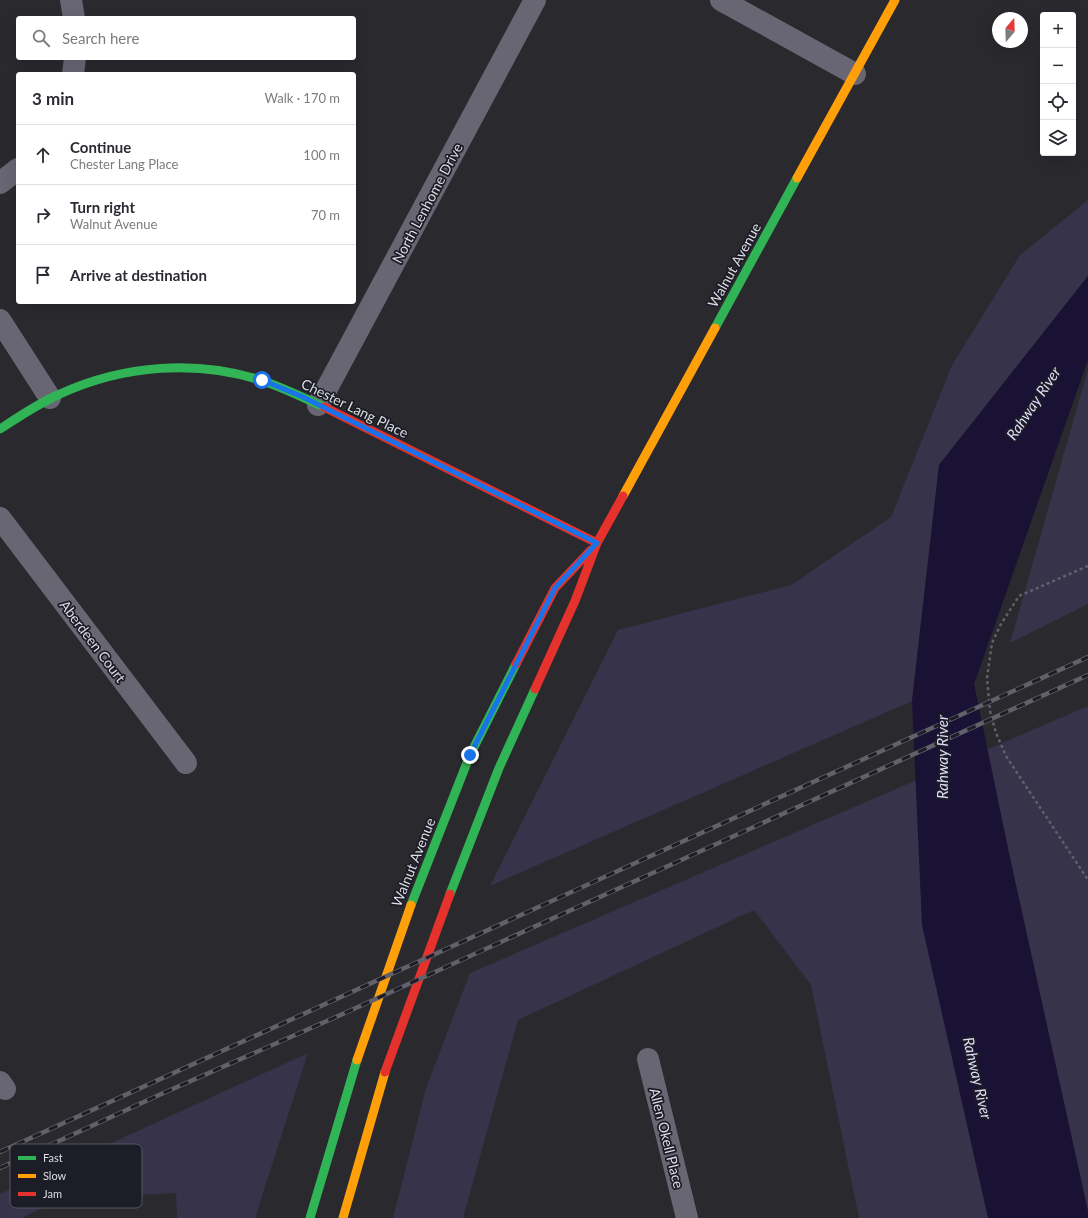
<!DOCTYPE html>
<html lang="en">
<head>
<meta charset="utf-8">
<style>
	:root { --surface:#fff; --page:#f2f2f3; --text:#2b2b33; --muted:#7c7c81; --line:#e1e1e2 }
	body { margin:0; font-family:Lato,sans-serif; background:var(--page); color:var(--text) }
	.controls { position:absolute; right:12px; top:12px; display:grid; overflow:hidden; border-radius:4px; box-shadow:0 4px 16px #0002 }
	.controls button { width:36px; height:36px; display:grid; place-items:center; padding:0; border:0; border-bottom:1px solid var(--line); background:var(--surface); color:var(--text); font:20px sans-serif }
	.compass { position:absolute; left:992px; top:12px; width:36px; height:36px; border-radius:50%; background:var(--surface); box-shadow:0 4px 16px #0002; rotate:19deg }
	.stop { position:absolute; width:12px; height:12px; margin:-9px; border:3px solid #1a73e8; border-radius:50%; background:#fff }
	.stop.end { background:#1a73e8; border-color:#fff; box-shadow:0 1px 4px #0008 }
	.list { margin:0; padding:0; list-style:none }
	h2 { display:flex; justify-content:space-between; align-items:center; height:52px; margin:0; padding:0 16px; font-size:17px }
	h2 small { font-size:13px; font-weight:400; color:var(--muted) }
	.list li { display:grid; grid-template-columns:26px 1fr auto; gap:12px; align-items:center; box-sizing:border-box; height:60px; padding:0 16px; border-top:1px solid var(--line) }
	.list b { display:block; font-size:15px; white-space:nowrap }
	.list p { margin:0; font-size:13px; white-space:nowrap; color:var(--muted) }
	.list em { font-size:13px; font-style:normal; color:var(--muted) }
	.icon { flex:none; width:22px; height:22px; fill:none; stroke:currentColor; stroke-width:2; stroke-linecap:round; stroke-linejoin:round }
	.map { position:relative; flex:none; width:1088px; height:1218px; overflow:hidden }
	.search { position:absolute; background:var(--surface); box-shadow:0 4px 16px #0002; left:16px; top:16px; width:340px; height:44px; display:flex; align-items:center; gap:10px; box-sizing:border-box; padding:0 14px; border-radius:4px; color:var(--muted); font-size:15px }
	.panel { position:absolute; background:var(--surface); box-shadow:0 4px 16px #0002; left:16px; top:72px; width:340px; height:232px; border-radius:4px }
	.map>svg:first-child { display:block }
</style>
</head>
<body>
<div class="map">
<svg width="1088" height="1218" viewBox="0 0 1088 1218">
	<rect width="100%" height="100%" fill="#29292e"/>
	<!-- green -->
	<path fill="#36334a" d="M 1088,200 L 1088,276 L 939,465 L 912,701 L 490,886 L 618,630 L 791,585 L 891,517 L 952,365 L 1020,255 Z
		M 1088,369 L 1088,604 L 1010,643 Z
		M 1088,706 L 1088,1218 L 859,1218 L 811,985 L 754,910 L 518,1020 L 463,1218 L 393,1218 L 426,1088 L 470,973 Z
		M 308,1053 L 255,1218 L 177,1218 L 176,1193 L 61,1199 L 22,1218 L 0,1218 L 0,1194 Z"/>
	<!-- water -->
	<path fill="#1a1235" d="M 1088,276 L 1088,360 L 974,684 L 1009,853 L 1088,1211 L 1088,1218 L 988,1218 L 922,925 L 912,701 L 939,465 Z"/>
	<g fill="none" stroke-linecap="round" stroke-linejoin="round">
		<!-- path -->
		<path stroke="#62616a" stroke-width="2.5" stroke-dasharray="3 3" stroke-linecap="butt" d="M 1088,566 L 1019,596 L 1001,624 L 992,643 L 987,678 L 990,711 L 996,733 L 1006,756 L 1088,880"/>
		<!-- street -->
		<path stroke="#686673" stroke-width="22" d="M 71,0 L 74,18
			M 721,0 L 855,74
			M 73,74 L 75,58
			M 0,183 L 18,169
			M 0,320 L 50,398
			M 318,405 L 535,0
			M 0,518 L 186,763
			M 648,1059 L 687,1218
			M 0,1082 L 5,1089"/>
		<!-- fast -->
		<path stroke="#30b455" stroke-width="9" d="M 715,328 L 797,178
			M 0,429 C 20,416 39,403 60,394 C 123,365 197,359 263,381 C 284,388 304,398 324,407
			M 450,894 L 499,768 L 535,689
			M 411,905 L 470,755 L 516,664
			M 310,1218 L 357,1060"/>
		<!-- slow -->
		<path stroke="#ff9f0a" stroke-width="9" d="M 797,178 L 895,0
			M 623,496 L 715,328
			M 357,1060 L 411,905
			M 343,1218 L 385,1072"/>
		<!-- jam -->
		<path stroke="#e5322d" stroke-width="9" d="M 324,407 L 597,543
			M 516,664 L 555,588 L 591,550
			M 535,689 L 575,601 L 597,543 L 623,496
			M 385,1072 L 450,894"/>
		<defs>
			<path id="rail" d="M 0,1152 L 1088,657
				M 0,1168 L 159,1095 L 336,1017 L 1088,675"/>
		</defs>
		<!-- rail casing -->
		<use href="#rail" stroke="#62616a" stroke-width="4.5"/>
		<!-- rail -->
		<use href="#rail" stroke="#1d1d27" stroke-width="3" stroke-dasharray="9" stroke-linecap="butt"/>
	</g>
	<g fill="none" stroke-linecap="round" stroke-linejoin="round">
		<!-- route -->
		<path stroke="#1a73e8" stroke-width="5" d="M 262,380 L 303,397 L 597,543 L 555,588 L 470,755"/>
	</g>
	<g text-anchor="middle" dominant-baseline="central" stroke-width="3.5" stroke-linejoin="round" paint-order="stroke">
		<!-- street labels -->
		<g font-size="14" fill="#dddde4" stroke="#1d1d27">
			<text transform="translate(427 203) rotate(-62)">North Lenhome Drive</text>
			<text transform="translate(734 265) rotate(-61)">Walnut Avenue</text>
			<text transform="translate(355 408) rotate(26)">Chester Lang Place</text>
			<text transform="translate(93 641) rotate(53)">Aberdeen Court</text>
			<text transform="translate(413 862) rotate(-68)">Walnut Avenue</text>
			<text transform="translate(667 1138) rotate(76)">Allen Okell Place</text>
		</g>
		<!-- water labels -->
		<g font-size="15" font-style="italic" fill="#dedcfa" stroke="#1d1d27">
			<text transform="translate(1033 403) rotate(-56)">Rahway River</text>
			<text transform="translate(942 757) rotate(-90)">Rahway River</text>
			<text transform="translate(978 1078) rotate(77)">Rahway River</text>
		</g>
	</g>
	<!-- legend -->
	<rect x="10" y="1144" width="132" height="64" rx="6" fill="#1d1d27" stroke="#575760" stroke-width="1"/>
	<rect x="18" y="1156" width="18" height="4" fill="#30b455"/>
	<rect x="18" y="1174" width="18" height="4" fill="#ff9f0a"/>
	<rect x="18" y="1192" width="18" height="4" fill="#e5322d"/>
	<g font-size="11" fill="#dddde4">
		<text x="43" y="1162">Fast</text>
		<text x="43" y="1180">Slow</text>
		<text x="43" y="1198">Jam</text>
	</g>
</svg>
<div class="controls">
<button>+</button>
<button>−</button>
<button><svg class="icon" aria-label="locate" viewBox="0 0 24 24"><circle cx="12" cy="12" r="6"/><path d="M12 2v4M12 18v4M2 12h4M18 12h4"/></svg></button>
<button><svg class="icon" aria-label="layers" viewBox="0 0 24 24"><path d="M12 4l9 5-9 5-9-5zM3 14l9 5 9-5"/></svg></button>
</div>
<svg class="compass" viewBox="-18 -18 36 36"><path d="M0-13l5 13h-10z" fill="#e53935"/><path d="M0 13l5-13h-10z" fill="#7c7c81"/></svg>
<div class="stop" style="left:262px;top:380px"></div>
<div class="stop end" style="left:470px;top:755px"></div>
<div class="search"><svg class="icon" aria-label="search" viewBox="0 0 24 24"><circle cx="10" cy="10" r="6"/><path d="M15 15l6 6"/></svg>Search here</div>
<section class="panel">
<h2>3 min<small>Walk · 170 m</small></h2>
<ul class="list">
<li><svg class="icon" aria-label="ahead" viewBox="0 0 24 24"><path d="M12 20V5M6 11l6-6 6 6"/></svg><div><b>Continue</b><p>Chester Lang Place</p></div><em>100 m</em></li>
<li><svg class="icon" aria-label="right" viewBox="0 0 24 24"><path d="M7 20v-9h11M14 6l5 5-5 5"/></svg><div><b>Turn right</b><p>Walnut Avenue</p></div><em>70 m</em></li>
<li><svg class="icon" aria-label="arrive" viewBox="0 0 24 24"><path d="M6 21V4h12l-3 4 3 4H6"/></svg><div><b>Arrive at destination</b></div></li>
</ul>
</section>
</div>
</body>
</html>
